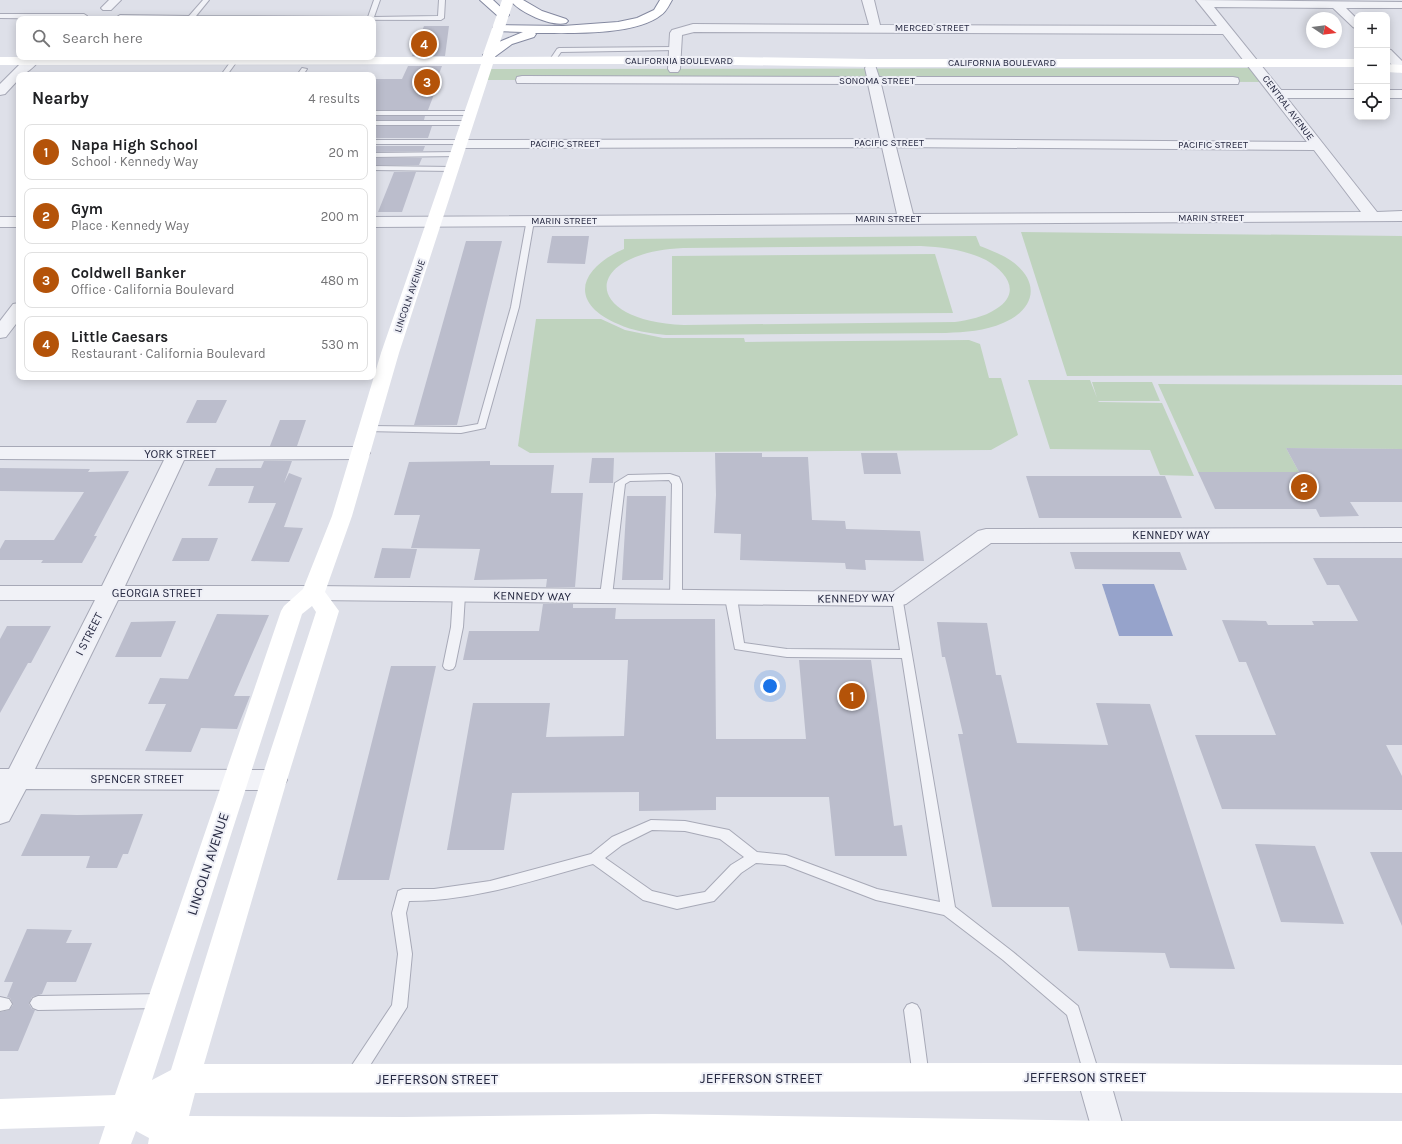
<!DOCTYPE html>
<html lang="en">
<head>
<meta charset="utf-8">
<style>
	:root { --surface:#fff; --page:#f2f2f2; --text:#202124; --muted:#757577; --line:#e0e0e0; --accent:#b45309 }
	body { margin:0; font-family:Karla,sans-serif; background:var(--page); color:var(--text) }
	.controls { position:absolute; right:12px; top:12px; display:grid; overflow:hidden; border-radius:8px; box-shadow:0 2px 10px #0003 }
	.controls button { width:36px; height:36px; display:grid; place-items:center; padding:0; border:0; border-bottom:1px solid var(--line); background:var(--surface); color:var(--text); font:20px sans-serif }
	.compass { position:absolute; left:1306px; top:12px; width:36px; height:36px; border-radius:50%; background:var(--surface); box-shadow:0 2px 10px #0003; rotate:103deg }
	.you { position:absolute; left:770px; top:686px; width:14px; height:14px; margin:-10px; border:3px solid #fff; border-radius:50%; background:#1a73e8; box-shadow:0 0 0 6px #1a73e833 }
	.badge { display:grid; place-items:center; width:26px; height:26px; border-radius:50%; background:var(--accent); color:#fff; font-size:13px; font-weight:700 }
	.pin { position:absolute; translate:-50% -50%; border:2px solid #fff; box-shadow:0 1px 4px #0006 }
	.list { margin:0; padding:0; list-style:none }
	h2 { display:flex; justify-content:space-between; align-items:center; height:52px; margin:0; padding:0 16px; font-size:17px }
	h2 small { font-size:13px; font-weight:400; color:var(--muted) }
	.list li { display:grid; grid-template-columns:26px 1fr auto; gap:12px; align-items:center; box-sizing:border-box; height:56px; margin:0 8px 8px; padding:0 8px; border:1px solid var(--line); border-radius:8px }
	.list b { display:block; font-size:15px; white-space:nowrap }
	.list p { margin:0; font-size:13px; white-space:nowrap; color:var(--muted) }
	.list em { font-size:13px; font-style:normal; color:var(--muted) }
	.icon { flex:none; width:22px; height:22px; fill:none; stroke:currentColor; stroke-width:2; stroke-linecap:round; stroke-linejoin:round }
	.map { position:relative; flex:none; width:1402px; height:1144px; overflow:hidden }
	.search { position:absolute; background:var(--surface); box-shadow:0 2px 10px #0003; left:16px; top:16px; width:360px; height:44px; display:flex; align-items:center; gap:10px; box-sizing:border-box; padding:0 14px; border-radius:8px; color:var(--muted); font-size:15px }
	.panel { position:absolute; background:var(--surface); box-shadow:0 2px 10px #0003; left:16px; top:72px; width:360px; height:308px; border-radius:8px }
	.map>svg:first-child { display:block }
</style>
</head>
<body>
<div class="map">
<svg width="1402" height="1144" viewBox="0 0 1402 1144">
	<rect width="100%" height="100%" fill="#dee0e9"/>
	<!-- green -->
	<path fill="#bfd3be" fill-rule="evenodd" d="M 1257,68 L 1268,82 L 482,80 L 486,69 Z
		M 1021,232 L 1402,236 L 1402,375 L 1067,376 Z
		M 976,236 L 980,246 C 990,250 1001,254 1010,260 C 1041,281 1036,309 1003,323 C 985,331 965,332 946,333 L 666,335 C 649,333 633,331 618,324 C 567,302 580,268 624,249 L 624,239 ZM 921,246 C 943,247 966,250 986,260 C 1007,272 1022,293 996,309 C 984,317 969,320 955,322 L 684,325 C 581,321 581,253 683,248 Z
		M 935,254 L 953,313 L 672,315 L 672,256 Z
		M 536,319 L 601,319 L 625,330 L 663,338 L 744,338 L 745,342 L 969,340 L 980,344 L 989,378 L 1001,378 L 1018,435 L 991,450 L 530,453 L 518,446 Z
		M 1028,380 L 1090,380 L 1097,398 L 1092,382 L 1152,382 L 1160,401 L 1098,401 L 1099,402 L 1162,403 L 1194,476 L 1160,475 L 1150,450 L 1050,449 Z
		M 1158,384 L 1402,385 L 1402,449 L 1286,448 L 1299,472 L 1198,472 Z"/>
	<!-- water -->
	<path fill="#96a3cb" d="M 1102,584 L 1154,584 L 1173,636 L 1119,636 Z"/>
	<!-- building -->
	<path fill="#bbbdcc" d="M 424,26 L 449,26 L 445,56 L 412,56 Z
		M 408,66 L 442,66 L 435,84 L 438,84 L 428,110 L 373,110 L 373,79 L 402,79 Z
		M 373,116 L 425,116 L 424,120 L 373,120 Z
		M 373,126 L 432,126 L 428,138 L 373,138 Z
		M 373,146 L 425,146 L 423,151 L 373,152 Z
		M 373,158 L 422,158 L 419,165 L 373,165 Z
		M 394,172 L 416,172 L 402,212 L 378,212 Z
		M 552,236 L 589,236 L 585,264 L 547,263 Z
		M 466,241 L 502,241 L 457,425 L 414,425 Z
		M 197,400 L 227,400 L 216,423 L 186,423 Z
		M 280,420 L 306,420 L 297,446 L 270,446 Z
		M 1286,448 L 1402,449 L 1402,502 L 1350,502 L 1359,516 L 1320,517 L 1316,509 L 1215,509 L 1198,472 L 1299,472 Z
		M 715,453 L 762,453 L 762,457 L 808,457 L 812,520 L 845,521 L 846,529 L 920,531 L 924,561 L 865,560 L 866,570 L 846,569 L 845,563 L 740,560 L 741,534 L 714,533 L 716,495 Z
		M 861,453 L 897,453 L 901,474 L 864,474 Z
		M 592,458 L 614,458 L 613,483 L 589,483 Z
		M 264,461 L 292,461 L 284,483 L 289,473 L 302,478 L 284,527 L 303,528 L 289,562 L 251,561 L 276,503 L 248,503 L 254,486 L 208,486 L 216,468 L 261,468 Z
		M 490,461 L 490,465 L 554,465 L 551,493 L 583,493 L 575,587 L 546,587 L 547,579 L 474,580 L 480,549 L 411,548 L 420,515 L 394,515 L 409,462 Z
		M 0,468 L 90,469 L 88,472 L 129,471 L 94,536 L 97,536 L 82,563 L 41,563 L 43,560 L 0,560 L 0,549 L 5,540 L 54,540 L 84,492 L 0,491 Z
		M 1026,476 L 1165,476 L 1182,518 L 1039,518 Z
		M 627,496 L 666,496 L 663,580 L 622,580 Z
		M 182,538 L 218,538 L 209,561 L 172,561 Z
		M 382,548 L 417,549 L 410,578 L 374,578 Z
		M 1070,552 L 1180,552 L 1187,570 L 1075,569 Z
		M 1313,558 L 1402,558 L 1402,745 L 1386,745 L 1402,776 L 1402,810 L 1222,809 L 1195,735 L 1276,735 L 1246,662 L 1239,662 L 1222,620 L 1266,621 L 1268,625 L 1314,625 L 1312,621 L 1358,621 L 1339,585 L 1327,585 Z
		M 543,604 L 573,604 L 573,608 L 616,608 L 615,619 L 715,619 L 716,739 L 806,739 L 799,660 L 871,660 L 894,826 L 902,825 L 907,856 L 835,856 L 829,797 L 716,797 L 716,810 L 639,811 L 639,792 L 512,793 L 504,850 L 447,850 L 473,703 L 550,703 L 546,737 L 624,736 L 628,660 L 463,660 L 469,631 L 539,631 Z
		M 217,614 L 269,615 L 234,696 L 250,696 L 237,729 L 201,728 L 191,752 L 145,751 L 166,704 L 148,704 L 160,678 L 188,679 Z
		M 176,621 L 161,657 L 115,657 L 131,622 Z
		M 937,622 L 987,623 L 996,675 L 1001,675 L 1017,743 L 1108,745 L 1096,703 L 1150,704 L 1235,969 L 1170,968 L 1165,953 L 1078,951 L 1069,907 L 992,907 L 958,734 L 963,734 L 945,657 L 942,657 Z
		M 7,626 L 51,626 L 31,663 L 28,663 L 0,713 L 0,639 Z
		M 391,666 L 436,666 L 389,880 L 337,880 Z
		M 41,814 L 77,815 L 143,814 L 128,854 L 123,854 L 117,868 L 86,868 L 90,856 L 21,856 Z
		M 1255,844 L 1315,846 L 1344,924 L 1281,922 Z
		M 1370,852 L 1402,852 L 1402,926 Z
		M 27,929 L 72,930 L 66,943 L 92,943 L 76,982 L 47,982 L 42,994 L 32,997 L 29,1004 L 32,1009 L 35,1010 L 18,1051 L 0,1051 L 0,1012 L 9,1010 L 13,1005 L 10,998 L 7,997 L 13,982 L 4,982 Z"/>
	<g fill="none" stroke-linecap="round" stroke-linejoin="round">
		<defs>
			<path id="lane" d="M 203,0 L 209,0 L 196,16 L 368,17 L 374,0 L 380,0 L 374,17 L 438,16 L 439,0 L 445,0 L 444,18 L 441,20 L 114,19 L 120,15 L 189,16 Z
				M 0,14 L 84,14 L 87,16 L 84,19 L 0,18 Z
				M 674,47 L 677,49 L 676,50 L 561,52 L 554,62 L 549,61 L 557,49 L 559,48 Z
				M 234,57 L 240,57 L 227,75 L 221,75 Z
				M 302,68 L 307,69 L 303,75 L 297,75 Z
				M 373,111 L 471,111 L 474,113 L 471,115 L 373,115 Z
				M 373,121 L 468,121 L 471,123 L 468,125 L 373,125 Z
				M 373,140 L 462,140 L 465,142 L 462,144 L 373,144 Z
				M 458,152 L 461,152 L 461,156 L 373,157 L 373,153 Z
				M 373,166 L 453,167 L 457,169 L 453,171 L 373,170 Z
				M 527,219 L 530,219 L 534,221 L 519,307 L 485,428 L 461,433 L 366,431 L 364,429 L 369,426 L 461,427 L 478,424 L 511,307 Z
				M 670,474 L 679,477 L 682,484 L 682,597 L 680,600 L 672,600 L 670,597 L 672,484 L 669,480 L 630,481 L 625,484 L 612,596 L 610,599 L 602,599 L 600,596 L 615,483 L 628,475 Z
				M 459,591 L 463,592 L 465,595 L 463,627 L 455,666 L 453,669 L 449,670 L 445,669 L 443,666 L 451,627 L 453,595 L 455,592 Z
				M 731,594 L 735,595 L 737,598 L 744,643 L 787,649 L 900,650 L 892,599 L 894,596 L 902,596 L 955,907 L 1013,952 L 1078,1006 L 1100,1076 L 1098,1081 L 1092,1083 L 1086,1081 L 1067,1015 L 1003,960 L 944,915 L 876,900 L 785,865 L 756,863 L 741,873 L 714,901 L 677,909 L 643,900 L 593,864 C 532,881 473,901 409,901 L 406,913 L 412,954 L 407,1007 L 360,1081 L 354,1083 L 348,1081 L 346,1076 L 348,1071 L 392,1005 L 398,954 L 392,913 L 398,891 L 403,889 L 434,889 L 490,881 L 591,854 L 612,837 L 651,820 L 685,821 L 724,829 L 729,830 L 757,852 L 786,855 L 877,889 L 940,902 L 902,658 L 787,657 L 735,649 L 725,598 L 727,595 ZM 652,830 L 685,831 L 720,839 L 744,857 L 731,865 L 705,892 L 677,897 L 652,891 L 605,858 L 622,845 Z
				M 162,994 L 167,996 L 170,1001 L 167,1006 L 162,1008 L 38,1010 L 33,1008 L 30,1003 L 33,998 L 38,996 Z
				M 0,997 L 9,999 L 12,1004 L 9,1009 L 0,1011 Z
				M 912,1003 L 917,1005 L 920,1010 L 929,1077 L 927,1082 L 921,1084 L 915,1082 L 913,1077 L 904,1010 L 907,1005 Z"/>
			<path id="street" d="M 109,0 L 121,0 L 111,10 L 103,10 L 101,8 Z
				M 862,0 L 874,0 L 880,25 L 1217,26 L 1196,0 L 1402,2 L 1402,8 L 1346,8 L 1357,19 L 1357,29 L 1353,27 L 1333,8 L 1214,7 L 1281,90 L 1357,90 L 1357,98 L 1287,98 L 1377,212 L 1402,211 L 1402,221 L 373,227 L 373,217 L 897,214 L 882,147 L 462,148 L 457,147 L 455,144 L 457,141 L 462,140 L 880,139 L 868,84 L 517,83 L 516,80 L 517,77 L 522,76 L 867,77 L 865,68 L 867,65 L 875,65 L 879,77 L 1233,77 L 1238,78 L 1239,81 L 1238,84 L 881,84 L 894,139 L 1307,142 L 1223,34 L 694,32 L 682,35 L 680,69 L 678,72 L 670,72 L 668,69 L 670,33 L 672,30 L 693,24 L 869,25 ZM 896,147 L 1314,150 L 1361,212 L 913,214 Z
				M 1387,49 L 1391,50 L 1402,61 L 1402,72 L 1398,71 L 1387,60 Z
				M 33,57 L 37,58 L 39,61 C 35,66 25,75 19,75 L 19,79 L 5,94 L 0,95 L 0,84 L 21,63 Z
				M 1387,90 L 1402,90 L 1402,98 L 1387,98 Z
				M 0,217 L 19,217 L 19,227 L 0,227 Z
				M 19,303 L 19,320 L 6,337 L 0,338 L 0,321 L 13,304 Z
				M 0,447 L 360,447 L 367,449 L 370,453 L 367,457 L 360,459 L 184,460 L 125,586 L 313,586 L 893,592 L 978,531 L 986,529 L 1402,528 L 1402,542 L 991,543 L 906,604 L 898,606 L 313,600 L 118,600 L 35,769 L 274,770 L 283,773 L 287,780 L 283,787 L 274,790 L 26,789 L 9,821 L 0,824 L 0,769 L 9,769 L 95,600 L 0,600 L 0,586 L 102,586 L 164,460 L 0,459 Z
				M 1093,1063 L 1104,1067 L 1109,1077 L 1128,1144 L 1096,1144 L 1077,1077 L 1082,1067 Z"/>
			<path id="highway" d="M 480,0 L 493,0 L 509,15 L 507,17 L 499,17 Z
				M 510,0 L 523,0 L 542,11 L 566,19 L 568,21 L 566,23 C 551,27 519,12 510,0 Z
				M 660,0 L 672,0 C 669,5 666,12 661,15 C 635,36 568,33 535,33 L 536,34 L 534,37 L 512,44 L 493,58 L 485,58 L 483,55 L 499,42 L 523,32 L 495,31 L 493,28 L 495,25 L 563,26 L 618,22 L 637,18 L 654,10 Z"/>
		</defs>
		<!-- lane casing -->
		<use href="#lane" stroke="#a7a9b7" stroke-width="2"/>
		<!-- street casing -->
		<use href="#street" stroke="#a7a9b7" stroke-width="2"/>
		<!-- highway casing -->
		<use href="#highway" stroke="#8489a0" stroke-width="2"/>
		<!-- lane -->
		<use href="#lane" fill="#f1f2f7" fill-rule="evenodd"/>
		<!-- street -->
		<use href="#street" fill="#f1f2f7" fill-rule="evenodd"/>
		<!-- secondary -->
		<path fill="#fff" fill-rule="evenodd" d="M 502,0 L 514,0 L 495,57 L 674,56 L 870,59 L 1357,59 L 1357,67 L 870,67 L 674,64 L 493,64 L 399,353 L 352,516 L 325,592 L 339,611 L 287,780 L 204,1064 L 1093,1063 L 1402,1065 L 1402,1093 L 1093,1091 L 195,1093 L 189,1116 L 403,1117 L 654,1114 L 1110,1121 L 1402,1121 L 1402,1144 L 148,1144 L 149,1138 L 136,1131 L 131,1144 L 99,1144 L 105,1126 L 0,1129 L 0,1099 L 115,1095 L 281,611 L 284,606 L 303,589 L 332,516 L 381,353 L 481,64 L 0,65 L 0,57 L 482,57 ZM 312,606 L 316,612 L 261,780 L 171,1070 L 152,1080 L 302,614 Z
			M 1387,64 L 1402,65 L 1402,73 L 1387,72 Z"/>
		<!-- highway -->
		<use href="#highway" fill="#fff" fill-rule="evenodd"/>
	</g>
	<g text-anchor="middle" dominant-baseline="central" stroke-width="4" stroke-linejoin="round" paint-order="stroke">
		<!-- far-street labels -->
		<g font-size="10" fill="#262941" stroke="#eeeff6">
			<text x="932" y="28">MERCED STREET</text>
			<text x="679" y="61">CALIFORNIA BOULEVARD</text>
			<text x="1002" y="63">CALIFORNIA BOULEVARD</text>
			<text x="877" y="81">SONOMA STREET</text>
			<text transform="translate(1288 108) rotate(53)">CENTRAL AVENUE</text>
			<text x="889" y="143">PACIFIC STREET</text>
			<text x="565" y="144">PACIFIC STREET</text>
			<text x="1213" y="145">PACIFIC STREET</text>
			<text x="1211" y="218">MARIN STREET</text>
			<text x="888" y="219">MARIN STREET</text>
			<text x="564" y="221">MARIN STREET</text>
			<text transform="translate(410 296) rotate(-71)">LINCOLN AVENUE</text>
		</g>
		<!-- street labels -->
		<g font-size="12" fill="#262941" stroke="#eeeff6">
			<text x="180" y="454">YORK STREET</text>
			<text x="1171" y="535">KENNEDY WAY</text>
			<text x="157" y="593">GEORGIA STREET</text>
			<text transform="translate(532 596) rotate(1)">KENNEDY WAY</text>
			<text transform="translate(856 598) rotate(-1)">KENNEDY WAY</text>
			<text transform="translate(89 634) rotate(-63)">I STREET</text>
			<text x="137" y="779">SPENCER STREET</text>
		</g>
		<!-- near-street labels -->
		<g font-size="14" fill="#262941" stroke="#eeeff6">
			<text transform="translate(208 864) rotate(-72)">LINCOLN AVENUE</text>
			<text x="1085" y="1077">JEFFERSON STREET</text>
			<text x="761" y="1078">JEFFERSON STREET</text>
			<text x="437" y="1079">JEFFERSON STREET</text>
		</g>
	</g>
</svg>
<div class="controls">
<button>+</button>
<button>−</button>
<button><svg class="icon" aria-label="locate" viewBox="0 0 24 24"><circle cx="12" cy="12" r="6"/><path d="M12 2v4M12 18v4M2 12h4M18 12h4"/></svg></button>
</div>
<svg class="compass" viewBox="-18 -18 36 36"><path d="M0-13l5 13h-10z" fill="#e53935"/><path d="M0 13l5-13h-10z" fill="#757577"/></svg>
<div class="you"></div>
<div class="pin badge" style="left:852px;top:696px">1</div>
<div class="pin badge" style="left:1304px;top:487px">2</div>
<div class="pin badge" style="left:427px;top:82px">3</div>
<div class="pin badge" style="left:424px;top:44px">4</div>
<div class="search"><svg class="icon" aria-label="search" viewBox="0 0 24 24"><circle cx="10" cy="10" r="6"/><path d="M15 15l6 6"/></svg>Search here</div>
<section class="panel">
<h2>Nearby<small>4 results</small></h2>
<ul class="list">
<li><span class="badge">1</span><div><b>Napa High School</b><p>School · Kennedy Way</p></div><em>20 m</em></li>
<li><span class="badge">2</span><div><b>Gym</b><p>Place · Kennedy Way</p></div><em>200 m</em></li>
<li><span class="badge">3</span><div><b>Coldwell Banker</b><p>Office · California Boulevard</p></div><em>480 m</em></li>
<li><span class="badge">4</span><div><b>Little Caesars</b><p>Restaurant · California Boulevard</p></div><em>530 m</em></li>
</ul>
</section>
</div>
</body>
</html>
